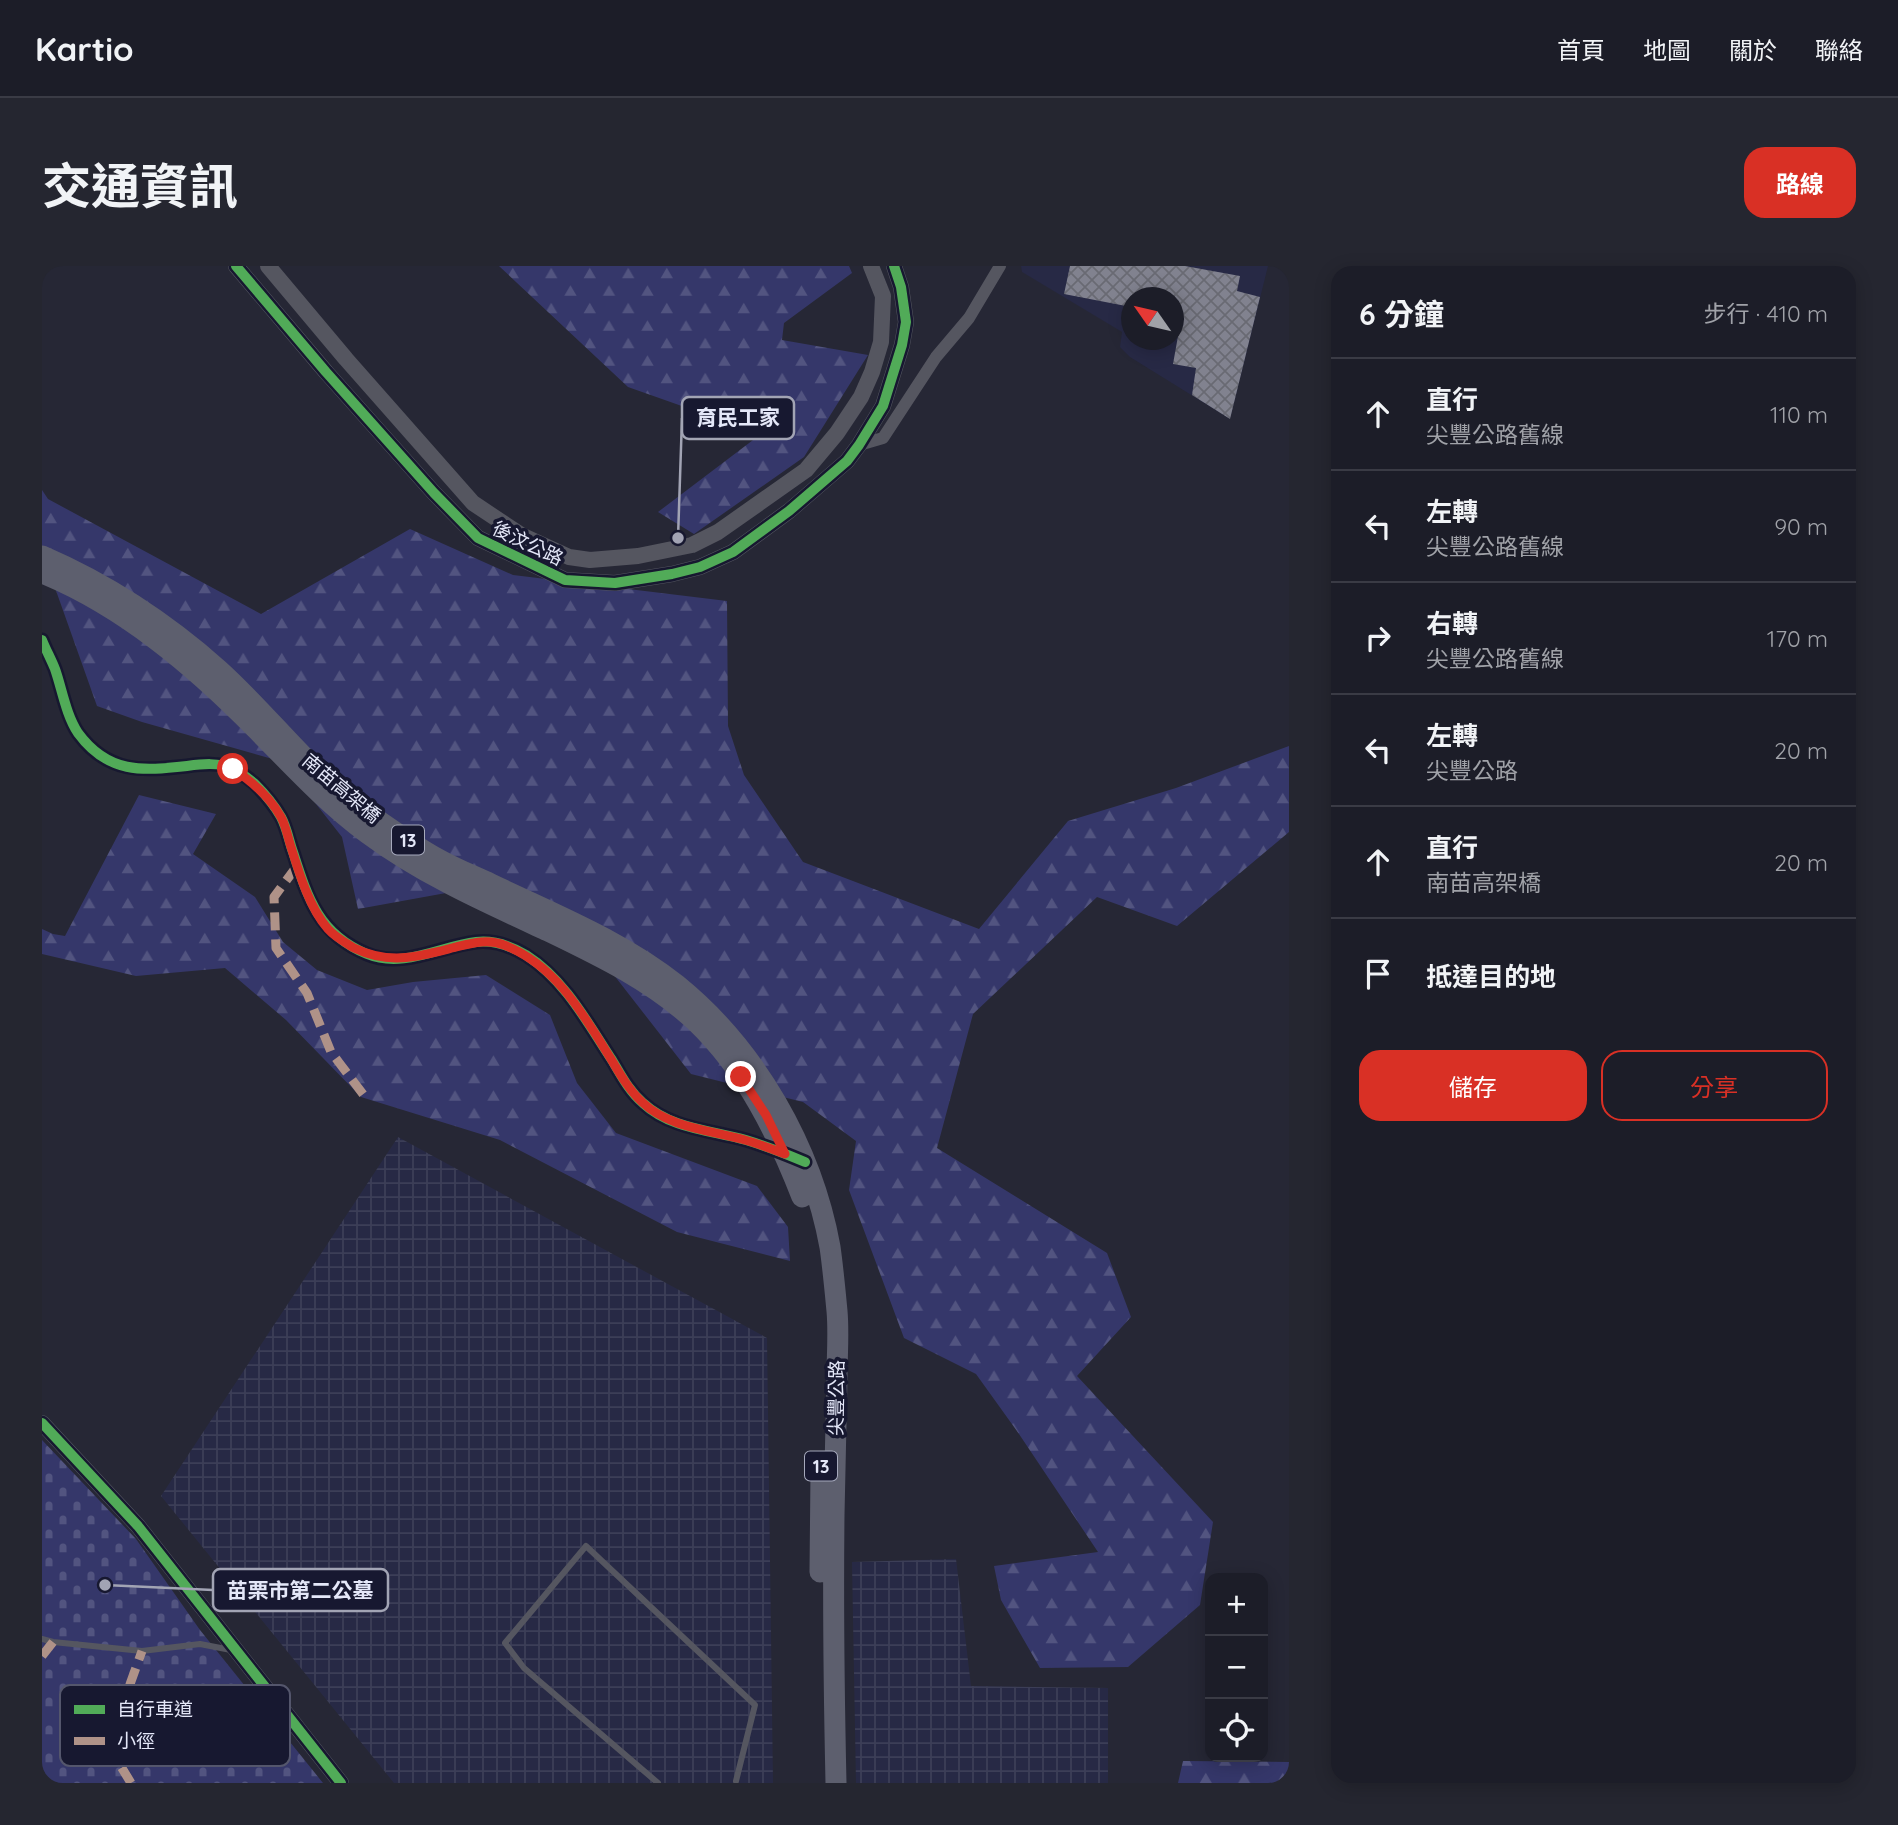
<!DOCTYPE html>
<html lang="zh-TW">
<head>
<meta charset="utf-8">
<style>
	:root { --surface:#1c1d28; --page:#252630; --text:#f1f3f6; --muted:#a0a2a8; --line:#3a3b45; --accent:#d93025 }
	body { margin:0; font-family:Quicksand,"Noto Sans TC",sans-serif; background:var(--page); color:var(--text) }
	.controls { position:absolute; right:21px; bottom:21px; display:grid; overflow:hidden; border-radius:14px; box-shadow:0 4px 18px #0003 }
	.controls button { width:63px; height:63px; display:grid; place-items:center; padding:0; border:0; border-bottom:2px solid var(--line); background:var(--surface); color:var(--text); font:35px sans-serif }
	.compass { position:absolute; left:1079px; top:21px; width:63px; height:63px; border-radius:50%; background:var(--surface); box-shadow:0 4px 18px #0003; rotate:304deg }
	.stop { position:absolute; width:21px; height:21px; margin:-16px; border:5px solid #d93025; border-radius:50%; background:#fff }
	.stop.end { background:#d93025; border-color:#fff; box-shadow:0 2px 7px #0008 }
	.list { margin:0; padding:0; list-style:none }
	h2 { display:flex; justify-content:space-between; align-items:center; height:91px; margin:0; padding:0 28px; font-size:30px }
	h2 small { font-size:23px; font-weight:400; color:var(--muted) }
	.list li { display:grid; grid-template-columns:46px 1fr auto; gap:21px; align-items:center; box-sizing:border-box; height:112px; padding:0 28px; border-top:2px solid var(--line) }
	.list b { display:block; font-size:26px; white-space:nowrap }
	.list p { margin:0; font-size:23px; white-space:nowrap; color:var(--muted) }
	.list em { font-size:23px; font-style:normal; color:var(--muted) }
	.actions { display:flex; gap:14px; padding:21px 28px }
	.actions a { flex:1; padding:16px 0; border:2px solid var(--accent); border-radius:21px; text-align:center; font-size:24px; color:var(--accent) }
	.actions .main { background:var(--accent); color:#fff }
	.icon { flex:none; width:38px; height:38px; fill:none; stroke:currentColor; stroke-width:2; stroke-linecap:round; stroke-linejoin:round }
	.map { position:relative; flex:none; width:1247px; height:1517px; overflow:hidden; border-radius:21px }
	header { display:flex; align-items:center; gap:42px; box-sizing:border-box; height:98px; padding:0 35px; background:var(--surface); border-bottom:2px solid var(--line) }
	header strong { font-size:33px }
	nav { display:flex; gap:38px; margin-inline-start:auto; font-size:24px }
	.intro { display:flex; align-items:center; justify-content:space-between; box-sizing:border-box; height:168px; padding:0 42px }
	h1 { margin:0; font-size:49px }
	.button { padding:18px 32px; border-radius:21px; background:var(--accent); color:#fff; font-size:24px; font-weight:700 }
	main { display:flex; gap:42px; padding:0 42px }
	aside { flex:1; background:var(--surface); border-radius:21px; box-shadow:0 4px 18px #0003 }
	.map>svg:first-child { display:block }
</style>
</head>
<body>
<header>
<strong>Kartio</strong>
<nav><a>首頁</a><a>地圖</a><a>關於</a><a>聯絡</a></nav>
</header>
<div class="intro"><h1>交通資訊</h1><a class="button">路線</a></div>
<main>
<div class="map">
<svg width="1247" height="1517" viewBox="0 0 1247 1517">
	<defs>
		<pattern id="industrial-grid" width="8" height="8" patternUnits="userSpaceOnUse" patternTransform="scale(1.75)"><rect width="8" height="8" fill="#272945"/><path d="M0 4h8M4 0v8" fill="none" stroke="#3c3e57"/></pattern>
		<pattern id="forest-firs" width="22" height="20" patternUnits="userSpaceOnUse" patternTransform="scale(1.75)"><rect width="22" height="20" fill="#35376a"/><path d="M5 1l3.5 6h-7zM16 11l3.5 6h-7z" fill="#525480"/></pattern>
		<pattern id="cemetery-stones" width="16" height="16" patternUnits="userSpaceOnUse" patternTransform="scale(1.75)"><rect width="16" height="16" fill="#35376a"/><path d="M2 7V4a2 2 0 0 1 4 0v3zM10 15v-3a2 2 0 0 1 4 0v3z" fill="#525480"/></pattern>
		<pattern id="building-cross-hatch" width="8" height="8" patternUnits="userSpaceOnUse" patternTransform="scale(1.75)"><rect width="8" height="8" fill="#81828f"/><path d="M0 0l8 8M0 8l8-8" fill="none" stroke="#696a73"/></pattern>
	</defs>
	<rect width="100%" height="100%" fill="#262735"/>
	<!-- built -->
	<path fill="#272945" fill-rule="evenodd" d="M 979,0 L 1226,0 L 1188,153 L 1088,91 L 1078,81 L 1080,66 L 980,6 ZM 1090,32 L 1132,32 L 1132,74 L 1090,74 Z"/>
	<!-- industrial -->
	<path fill="url(#industrial-grid)" d="M 356,871 L 725,1072 L 731,1517 L 352,1517 L 119,1230 Z
		M 914,1293 L 929,1420 L 1066,1422 L 1066,1517 L 814,1517 L 810,1296 Z"/>
	<!-- forest -->
	<path fill="url(#forest-firs)" d="M 457,0 L 807,0 L 810,7 L 742,57 L 740,74 L 826,89 L 762,191 L 652,268 L 616,246 L 719,168 L 586,121 Z
		M 0,224 L 6,233 L 219,348 L 368,263 L 471,309 L 685,335 L 686,460 L 702,509 L 761,596 L 937,663 L 1026,555 L 1134,522 L 1247,480 L 1247,566 L 1135,660 L 1055,631 L 931,748 L 895,882 L 1065,987 L 1089,1051 L 1035,1110 L 1171,1256 L 1158,1339 L 1086,1401 L 998,1402 L 959,1334 L 952,1300 L 1056,1286 L 977,1168 L 934,1108 L 862,1072 L 807,924 L 814,875 L 761,836 L 649,808 L 554,686 L 426,623 L 316,643 L 300,571 L 241,496 L 100,456 L 55,440 L 12,319 L 0,310 Z
		M 97,529 L 174,548 L 151,588 L 213,631 L 241,676 L 275,704 L 325,724 L 371,716 L 444,709 L 508,749 L 535,817 L 574,867 L 715,920 L 746,961 L 748,995 L 635,966 L 458,874 L 319,831 L 244,754 L 183,702 L 94,710 L 0,688 L 0,663 L 11,668 L 23,670 Z
		M 1141,1495 L 1247,1496 L 1247,1517 L 1136,1517 Z"/>
	<!-- cemetery -->
	<path fill="url(#cemetery-stones)" d="M 0,1174 L 94,1273 L 158,1364 L 281,1517 L 0,1517 Z"/>
	<!-- building -->
	<path fill="url(#building-cross-hatch)" d="M 1028,0 L 1143,0 L 1198,10 L 1195,25 L 1218,31 L 1188,153 L 1150,129 L 1154,102 L 1131,98 L 1138,59 L 1131,58 L 1131,32 L 1089,32 L 1089,41 L 1022,28 Z"/>
	<g fill="none" stroke-linecap="round" stroke-linejoin="round">
		<!-- service -->
		<path stroke="#555660" stroke-width="6" d="M 0,1373 L 11,1376 L 100,1385 L 158,1378 L 189,1384
			M 616,1517 L 482,1402 L 463,1377 L 544,1280 L 713,1439 L 694,1515"/>
		<!-- minor -->
		<path stroke="#555660" stroke-width="12" d="M 817,179 L 841,172 L 894,91 L 927,52 L 958,0
			M 0,374 C 4,384 9,393 13,403 C 21,424 24,450 37,467 C 64,505 93,505 135,501 C 146,500 157,497 167,497 C 183,498 198,505 210,516 C 222,526 233,539 240,553 C 244,562 247,573 250,583 C 264,627 279,673 328,689 C 371,704 415,668 458,677 C 466,679 475,684 482,688 C 522,712 545,755 569,793 C 578,808 587,824 600,836 C 628,862 668,864 703,874 C 717,878 730,883 743,888"/>
		<!-- tertiary -->
		<path stroke="#555660" stroke-width="16" d="M 194,0 L 284,106 L 392,227 L 436,272 L 523,314 L 573,317 L 630,308 L 658,301 L 691,286 L 747,245 L 805,195 L 817,179 L 841,140 L 860,79 L 864,56 L 859,21 L 852,0
			M 226,0 L 304,93 L 431,237 L 479,269 L 527,291 L 548,294 L 596,290 L 650,279 L 676,266 L 764,204 L 795,167 L 819,131 L 830,106 L 839,76 L 841,30 L 829,0
			M 0,1157 L 96,1260 L 299,1517"/>
		<!-- primary -->
		<path stroke="#5d5f6e" stroke-width="21" d="M 0,290 C 65,318 124,357 177,404 C 227,449 268,506 323,545 C 347,562 372,580 398,594 C 414,603 432,610 449,618 C 512,648 580,675 635,719 C 714,783 770,882 788,981 C 791,1002 793,1024 795,1045 C 797,1067 795,1089 795,1111 C 794,1157 793,1203 792,1249 C 791,1338 792,1427 794,1517
			M 0,307 C 81,340 152,400 213,462 C 249,498 283,536 325,567 C 380,608 443,636 506,665 C 558,690 612,716 654,756 C 704,804 735,867 760,931
			M 778,1306 L 779,1206"/>
		<!-- quiet -->
		<path stroke="#af9288" stroke-width="9" stroke-dasharray="18 9" stroke-linecap="butt" d="M 255,600 L 232,631 L 234,682 L 265,727 L 289,786 L 324,832
			M 0,1390 L 11,1376
			M 89,1517 L 66,1479 L 100,1385"/>
		<defs>
			<path id="cycleway" d="M 194,0 L 284,106 L 392,227 L 436,272 L 523,314 L 573,317 L 630,308 L 658,301 L 691,286 L 747,245 L 805,195 L 817,179 L 841,140 L 860,79 L 864,56 L 859,21 L 852,0
				M 0,374 C 4,384 9,393 13,403 C 20,423 24,449 36,467 C 66,508 100,505 145,500 C 160,498 177,496 192,503 C 199,506 207,513 213,518 C 223,528 232,539 239,551 C 245,562 247,575 251,586 C 266,633 277,668 325,688 C 361,703 399,680 434,676 C 451,674 469,680 484,689 C 523,714 545,756 570,794 C 579,809 587,825 601,837 C 629,863 668,864 704,874 C 724,880 744,888 763,896
				M 0,1157 L 96,1260 L 299,1517"/>
		</defs>
		<!-- cycleway casing -->
		<use href="#cycleway" stroke="#171830" stroke-width="15"/>
		<!-- cycleway -->
		<use href="#cycleway" stroke="#51ab58" stroke-width="10"/>
	</g>
	<g fill="none" stroke-linecap="round" stroke-linejoin="round">
		<!-- route -->
		<path stroke="#d93025" stroke-width="9" d="M 191,503 C 211,516 227,530 239,551 C 244,560 246,572 249,581 C 257,607 268,643 286,663 C 293,671 304,677 312,682 C 347,699 375,691 410,682 C 427,678 445,672 462,679 C 514,699 541,748 569,793 C 578,808 587,824 600,836 C 627,862 668,864 703,874 C 717,878 730,883 743,888 L 724,849 L 699,811"/>
	</g>
	<g text-anchor="middle" dominant-baseline="central" stroke-width="7" stroke-linejoin="round" paint-order="stroke">
		<!-- shield labels -->
		<g fill="#171830" stroke="#a6a9bc" stroke-width="2">
			<rect x="350" y="559.5" width="32" height="29" rx="5"/>
			<rect x="763" y="1185.5" width="32" height="29" rx="5"/>
		</g>
		<g font-size="18" font-weight="bold" fill="#e4e7f8">
			<text x="366" y="574">13</text>
			<text x="779" y="1200">13</text>
		</g>
		<!-- street labels -->
		<g font-size="19" fill="#e4e7f8" stroke="#171830">
			<text transform="translate(486 277) rotate(26)">後汶公路</text>
			<text transform="translate(300 522) rotate(40)">南苗高架橋</text>
			<text transform="translate(794 1132) rotate(-89)">尖豐公路</text>
		</g>
	</g>
	<!-- legend -->
	<rect x="18" y="1419" width="230" height="81" rx="10" fill="#171830" stroke="#54566c" stroke-width="2"/>
	<rect x="32" y="1439" width="31" height="9" fill="#51ab58"/>
	<rect x="32" y="1471" width="31" height="8" fill="#af9288"/>
	<g font-size="19" fill="#e4e7f8">
		<text x="75" y="1450">自行車道</text>
		<text x="75" y="1482">小徑</text>
	</g>
	<!-- callouts -->
	<path fill="none" stroke="#a2a4b4" stroke-width="2.5" d="M636 272L640 152M63 1319L171 1324"/>
	<g fill="#a2a4b4" stroke="#171830" stroke-width="2.5">
		<circle cx="636" cy="272" r="7"/>
		<circle cx="63" cy="1319" r="7"/>
	</g>
	<g fill="#171830" stroke="#a2a4b4" stroke-width="2.5">
		<rect x="640" y="131" width="112" height="42" rx="7"/>
		<rect x="171" y="1303" width="175" height="42" rx="7"/>
	</g>
	<g font-size="21" text-anchor="middle" font-weight="bold" fill="#e4e7f8">
		<text x="696" y="159">育民工家</text>
		<text x="258" y="1332">苗栗市第二公墓</text>
	</g>
</svg>
<div class="controls">
<button>+</button>
<button>−</button>
<button><svg class="icon" aria-label="locate" viewBox="0 0 24 24"><circle cx="12" cy="12" r="6"/><path d="M12 2v4M12 18v4M2 12h4M18 12h4"/></svg></button>
</div>
<svg class="compass" viewBox="-18 -18 36 36"><path d="M0-13l5 13h-10z" fill="#e53935"/><path d="M0 13l5-13h-10z" fill="#a0a2a8"/></svg>
<div class="stop" style="left:191px;top:503px"></div>
<div class="stop end" style="left:699px;top:811px"></div>
</div>
<aside>
<h2>6 分鐘<small>步行 · 410 m</small></h2>
<ul class="list">
<li><svg class="icon" aria-label="ahead" viewBox="0 0 24 24"><path d="M12 20V5M6 11l6-6 6 6"/></svg><div><b>直行</b><p>尖豐公路舊線</p></div><em>110 m</em></li>
<li><svg class="icon" aria-label="left" viewBox="0 0 24 24"><path d="M17 20v-9H6M10 6l-5 5 5 5"/></svg><div><b>左轉</b><p>尖豐公路舊線</p></div><em>90 m</em></li>
<li><svg class="icon" aria-label="right" viewBox="0 0 24 24"><path d="M7 20v-9h11M14 6l5 5-5 5"/></svg><div><b>右轉</b><p>尖豐公路舊線</p></div><em>170 m</em></li>
<li><svg class="icon" aria-label="left" viewBox="0 0 24 24"><path d="M17 20v-9H6M10 6l-5 5 5 5"/></svg><div><b>左轉</b><p>尖豐公路</p></div><em>20 m</em></li>
<li><svg class="icon" aria-label="ahead" viewBox="0 0 24 24"><path d="M12 20V5M6 11l6-6 6 6"/></svg><div><b>直行</b><p>南苗高架橋</p></div><em>20 m</em></li>
<li><svg class="icon" aria-label="arrive" viewBox="0 0 24 24"><path d="M6 21V4h12l-3 4 3 4H6"/></svg><div><b>抵達目的地</b></div></li>
</ul>
<div class="actions"><a class="main">儲存</a><a>分享</a></div>
</aside>
</main>
</body>
</html>
